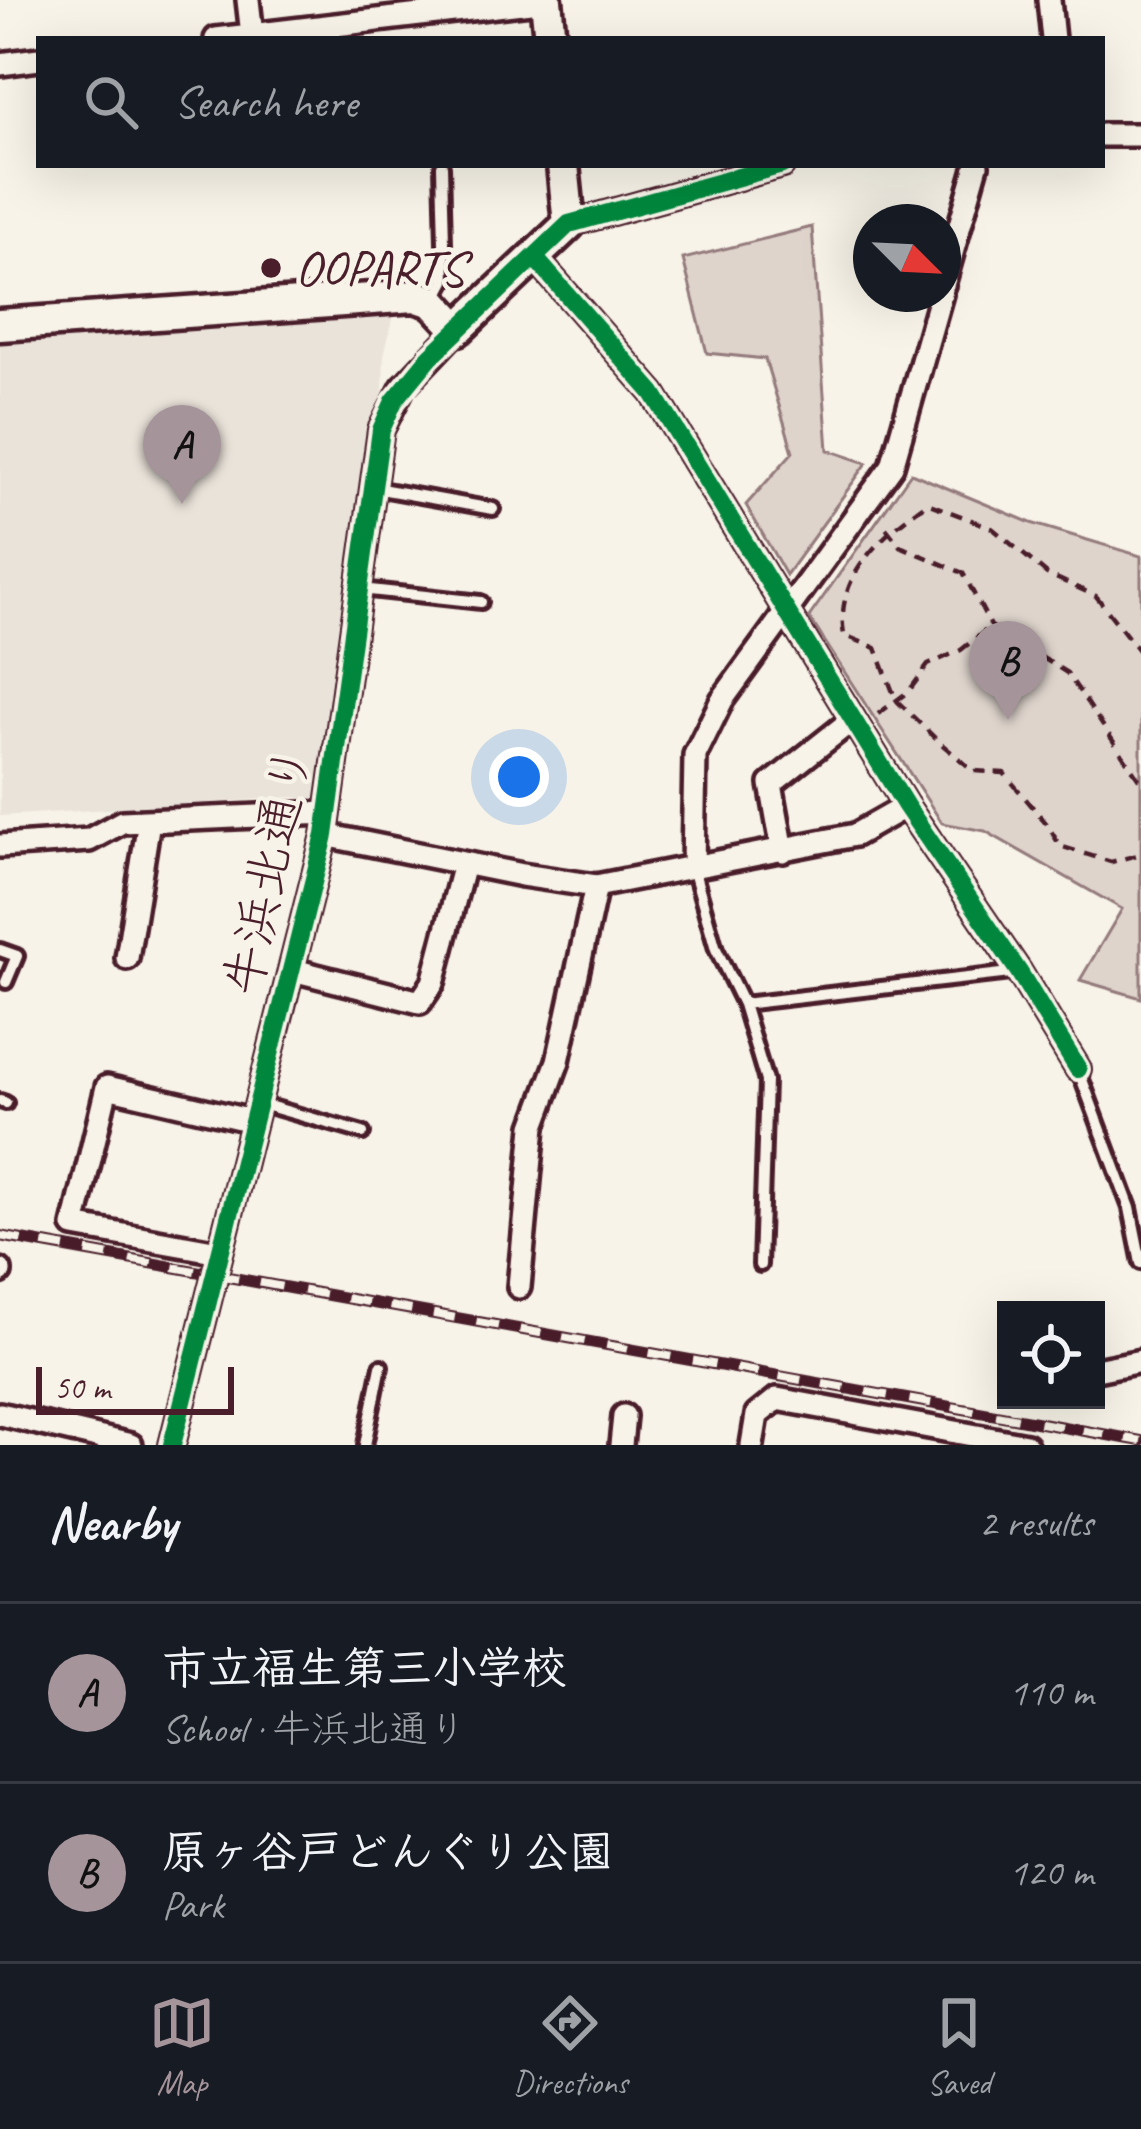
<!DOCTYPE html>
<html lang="en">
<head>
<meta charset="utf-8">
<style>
	:root { --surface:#171b24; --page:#20242c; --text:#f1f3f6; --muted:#9ea1a6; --line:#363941; --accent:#a6949b }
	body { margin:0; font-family:Caveat,"Klee One",sans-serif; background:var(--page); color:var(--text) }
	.controls { position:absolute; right:36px; bottom:36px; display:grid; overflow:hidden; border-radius:0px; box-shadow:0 12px 48px #0002 }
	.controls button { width:108px; height:108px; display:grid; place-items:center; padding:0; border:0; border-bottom:3px solid var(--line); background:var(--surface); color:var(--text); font:60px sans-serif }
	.compass { position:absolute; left:853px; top:204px; width:108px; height:108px; border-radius:50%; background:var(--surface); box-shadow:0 12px 48px #0002; rotate:114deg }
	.scale { position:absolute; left:36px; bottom:30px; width:198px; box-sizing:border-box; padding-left:12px; border:6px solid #4a1f2b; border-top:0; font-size:33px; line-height:42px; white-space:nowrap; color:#4a1f2b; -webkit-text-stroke:9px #f7f3e8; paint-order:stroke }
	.you { position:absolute; left:519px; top:777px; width:42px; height:42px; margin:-30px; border:9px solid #fff; border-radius:50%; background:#1a73e8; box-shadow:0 0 0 18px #1a73e833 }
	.badge { display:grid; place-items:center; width:78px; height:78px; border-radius:50%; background:var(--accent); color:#111; font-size:39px; font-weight:700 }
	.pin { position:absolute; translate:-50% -99px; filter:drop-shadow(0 3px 6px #0008) }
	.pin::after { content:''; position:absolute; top:63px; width:42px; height:36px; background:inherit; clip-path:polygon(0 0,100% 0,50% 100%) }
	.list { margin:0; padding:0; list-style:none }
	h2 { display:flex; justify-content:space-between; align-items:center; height:156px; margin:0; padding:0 48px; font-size:51px }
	h2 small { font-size:39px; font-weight:400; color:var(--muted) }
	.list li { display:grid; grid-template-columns:78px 1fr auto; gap:36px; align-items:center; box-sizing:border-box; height:180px; padding:0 48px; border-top:3px solid var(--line) }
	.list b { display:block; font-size:45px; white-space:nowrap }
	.list p { margin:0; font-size:39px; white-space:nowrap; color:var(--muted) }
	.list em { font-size:39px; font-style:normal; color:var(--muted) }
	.icon { flex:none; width:66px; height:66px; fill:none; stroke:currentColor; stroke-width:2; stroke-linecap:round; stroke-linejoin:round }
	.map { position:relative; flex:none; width:1141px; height:1445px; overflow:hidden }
	.search { position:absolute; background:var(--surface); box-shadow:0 12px 48px #0002; left:36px; right:36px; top:36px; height:132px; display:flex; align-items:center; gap:30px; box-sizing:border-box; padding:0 42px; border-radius:0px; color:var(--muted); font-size:45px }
	.sheet { height:516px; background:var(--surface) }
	nav { display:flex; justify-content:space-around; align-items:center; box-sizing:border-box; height:168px; border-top:3px solid var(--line); background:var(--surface); font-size:33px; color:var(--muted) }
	nav a { display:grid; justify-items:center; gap:6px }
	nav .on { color:var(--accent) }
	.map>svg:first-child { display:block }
</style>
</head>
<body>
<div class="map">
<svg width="1141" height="1445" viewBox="0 0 1141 1445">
	<rect width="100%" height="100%" fill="#f7f3e8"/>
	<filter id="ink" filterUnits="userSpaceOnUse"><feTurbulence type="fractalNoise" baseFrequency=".00833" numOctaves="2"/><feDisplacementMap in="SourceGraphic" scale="24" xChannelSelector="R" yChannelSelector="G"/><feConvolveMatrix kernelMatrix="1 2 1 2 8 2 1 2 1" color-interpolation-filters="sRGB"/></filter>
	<g filter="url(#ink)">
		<!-- built -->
		<path fill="#eae3da" d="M 395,311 L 384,355 L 383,390 L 371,450 L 326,806 L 295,797 L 0,816 L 0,345 L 215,317 Z"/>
		<!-- green -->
		<path fill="#ded4cc" stroke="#947a7c" stroke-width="3" d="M 812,227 L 828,450 L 867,463 L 786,575 L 746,505 L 793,452 L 765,359 L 707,353 L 683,259 Z
			M 911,473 L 1031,523 L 1141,556 L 1141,998 L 1080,980 L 1122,909 L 985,831 L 942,823 L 809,617 Z"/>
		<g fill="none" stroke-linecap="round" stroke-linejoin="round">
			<defs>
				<path id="lane" d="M 436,298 L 445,281 L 442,166
					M 375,488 L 493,509
					M 361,589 L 481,602
					M 693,868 L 716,949 L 743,1004 L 766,1081 L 760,1265
					M 0,950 L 17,956 L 6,982
					M 743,1004 L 1019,972
					M 1078,1069 L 1130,1208 L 1141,1263
					M 0,1101 L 6,1103
					M 258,1103 L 363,1133
					M 365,1445 L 381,1366"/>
				<path id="street" d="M 248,0 L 252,35
					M 1049,0 L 1053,39
					M 216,39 L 548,0
					M 0,64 L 39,59
					M 1102,135 L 1141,135
					M 569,224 L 782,165
					M 535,258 L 653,393 L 906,806 L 1019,972 L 1078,1069
					M 943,285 L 977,165
					M 325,835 L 522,875 L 596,886 L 855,835 L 906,806
					M 0,846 L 89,840 L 122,822 L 327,813
					M 783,851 L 771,784 L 853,719
					M 693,865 L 695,755 L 722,700 L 892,466 L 941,294
					M 127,958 L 149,821
					M 293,970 L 420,1002 L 433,983 L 464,864
					M 219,1252 L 74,1226 L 107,1087 L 252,1121
					M 0,1272 L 0,1270
					M 519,1287 L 534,1126 L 558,1061 L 596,886
					M 1096,1370 L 1141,1361
					M 0,1414 L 131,1445
					M 172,1445 L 325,835 L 381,430 L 403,387 L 458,329
					M 621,1445 L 624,1416
					M 752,1445 L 757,1415 L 777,1399 L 1026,1445"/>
				<path id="secondary" d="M 546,0 L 550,39
					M 0,325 L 415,296 L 433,302 L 458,329 L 569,224 L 563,165"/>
			</defs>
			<!-- lane casing -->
			<use href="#lane" stroke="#4a1f2b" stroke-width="20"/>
			<!-- street casing -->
			<use href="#street" stroke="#4a1f2b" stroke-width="30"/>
			<!-- secondary casing -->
			<use href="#secondary" stroke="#4a1f2b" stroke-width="39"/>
			<!-- path -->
			<path stroke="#4a1f2b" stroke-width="4.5" stroke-dasharray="12 9" stroke-linecap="butt" d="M 886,528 L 900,546 L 963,573 L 991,626 L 1067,673 L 1141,782
				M 1141,654 L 1096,596 L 1047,574 L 992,528 L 927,503 C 883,534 834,576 844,635 L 876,648 L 896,700 L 939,742 L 974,771 L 1004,773 L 1047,824 L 1060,846 L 1111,862 L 1141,854
				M 878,714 L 909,691 L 928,665 L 961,650 L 990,627"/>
			<!-- lane -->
			<use href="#lane" stroke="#f7f3e8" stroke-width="10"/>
			<!-- street -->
			<use href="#street" stroke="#f7f3e8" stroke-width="21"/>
			<!-- secondary -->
			<use href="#secondary" stroke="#f7f3e8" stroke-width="30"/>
			<defs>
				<path id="rail" d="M 0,1236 L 1141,1441"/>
			</defs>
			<!-- rail casing -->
			<use href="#rail" stroke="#4a1f2b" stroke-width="12"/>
			<!-- rail -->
			<use href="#rail" stroke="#f7f3e8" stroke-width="8" stroke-dasharray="22" stroke-linecap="butt"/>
			<defs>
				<path id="cycleway" d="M 535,258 L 653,393 L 906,806 L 1019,972 L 1078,1069
					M 172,1445 L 325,835 L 381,430 L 394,401 L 430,357 L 569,224 L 782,165"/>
			</defs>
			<!-- cycleway casing -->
			<use href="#cycleway" stroke="#f7f3e8" stroke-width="26"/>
			<!-- cycleway -->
			<use href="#cycleway" stroke="#00873e" stroke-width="18"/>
		</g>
	</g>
	<!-- markers -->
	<circle fill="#4a1f2b" stroke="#f7f3e8" stroke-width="4.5" cx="271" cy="268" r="12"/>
	<g text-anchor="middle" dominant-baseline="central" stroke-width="9" stroke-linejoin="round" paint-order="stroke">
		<!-- poi labels -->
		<g font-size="51" fill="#4a1f2b" stroke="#f7f3e8" text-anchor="start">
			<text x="295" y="268">OOPARTS</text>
		</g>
		<!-- street labels -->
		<g font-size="51" fill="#4a1f2b" stroke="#f7f3e8">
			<text transform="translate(268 870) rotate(-78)">牛浜北通り</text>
		</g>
	</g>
</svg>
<div class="controls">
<button><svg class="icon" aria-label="locate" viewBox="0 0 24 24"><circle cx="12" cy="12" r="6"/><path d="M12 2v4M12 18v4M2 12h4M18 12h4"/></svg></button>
</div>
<svg class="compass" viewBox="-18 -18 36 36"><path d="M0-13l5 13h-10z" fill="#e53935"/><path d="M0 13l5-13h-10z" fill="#9ea1a6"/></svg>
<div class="scale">50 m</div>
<div class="you"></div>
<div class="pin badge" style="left:182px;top:504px">A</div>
<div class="pin badge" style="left:1008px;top:720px">B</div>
<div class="search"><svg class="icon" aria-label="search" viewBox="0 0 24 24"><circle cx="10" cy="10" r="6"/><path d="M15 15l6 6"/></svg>Search here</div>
</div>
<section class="sheet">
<h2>Nearby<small>2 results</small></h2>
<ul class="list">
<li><span class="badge">A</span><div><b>市立福生第三小学校</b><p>School · 牛浜北通り</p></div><em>110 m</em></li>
<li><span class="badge">B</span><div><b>原ヶ谷戸どんぐり公園</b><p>Park</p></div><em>120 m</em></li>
</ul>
</section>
<nav>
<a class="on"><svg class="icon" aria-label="map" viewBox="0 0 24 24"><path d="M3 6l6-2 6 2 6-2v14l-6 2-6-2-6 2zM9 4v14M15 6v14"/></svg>Map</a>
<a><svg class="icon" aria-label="directions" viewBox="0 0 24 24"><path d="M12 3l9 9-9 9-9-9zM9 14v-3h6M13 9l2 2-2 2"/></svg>Directions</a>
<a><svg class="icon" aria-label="saved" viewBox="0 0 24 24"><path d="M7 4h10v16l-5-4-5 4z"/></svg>Saved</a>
</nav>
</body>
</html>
